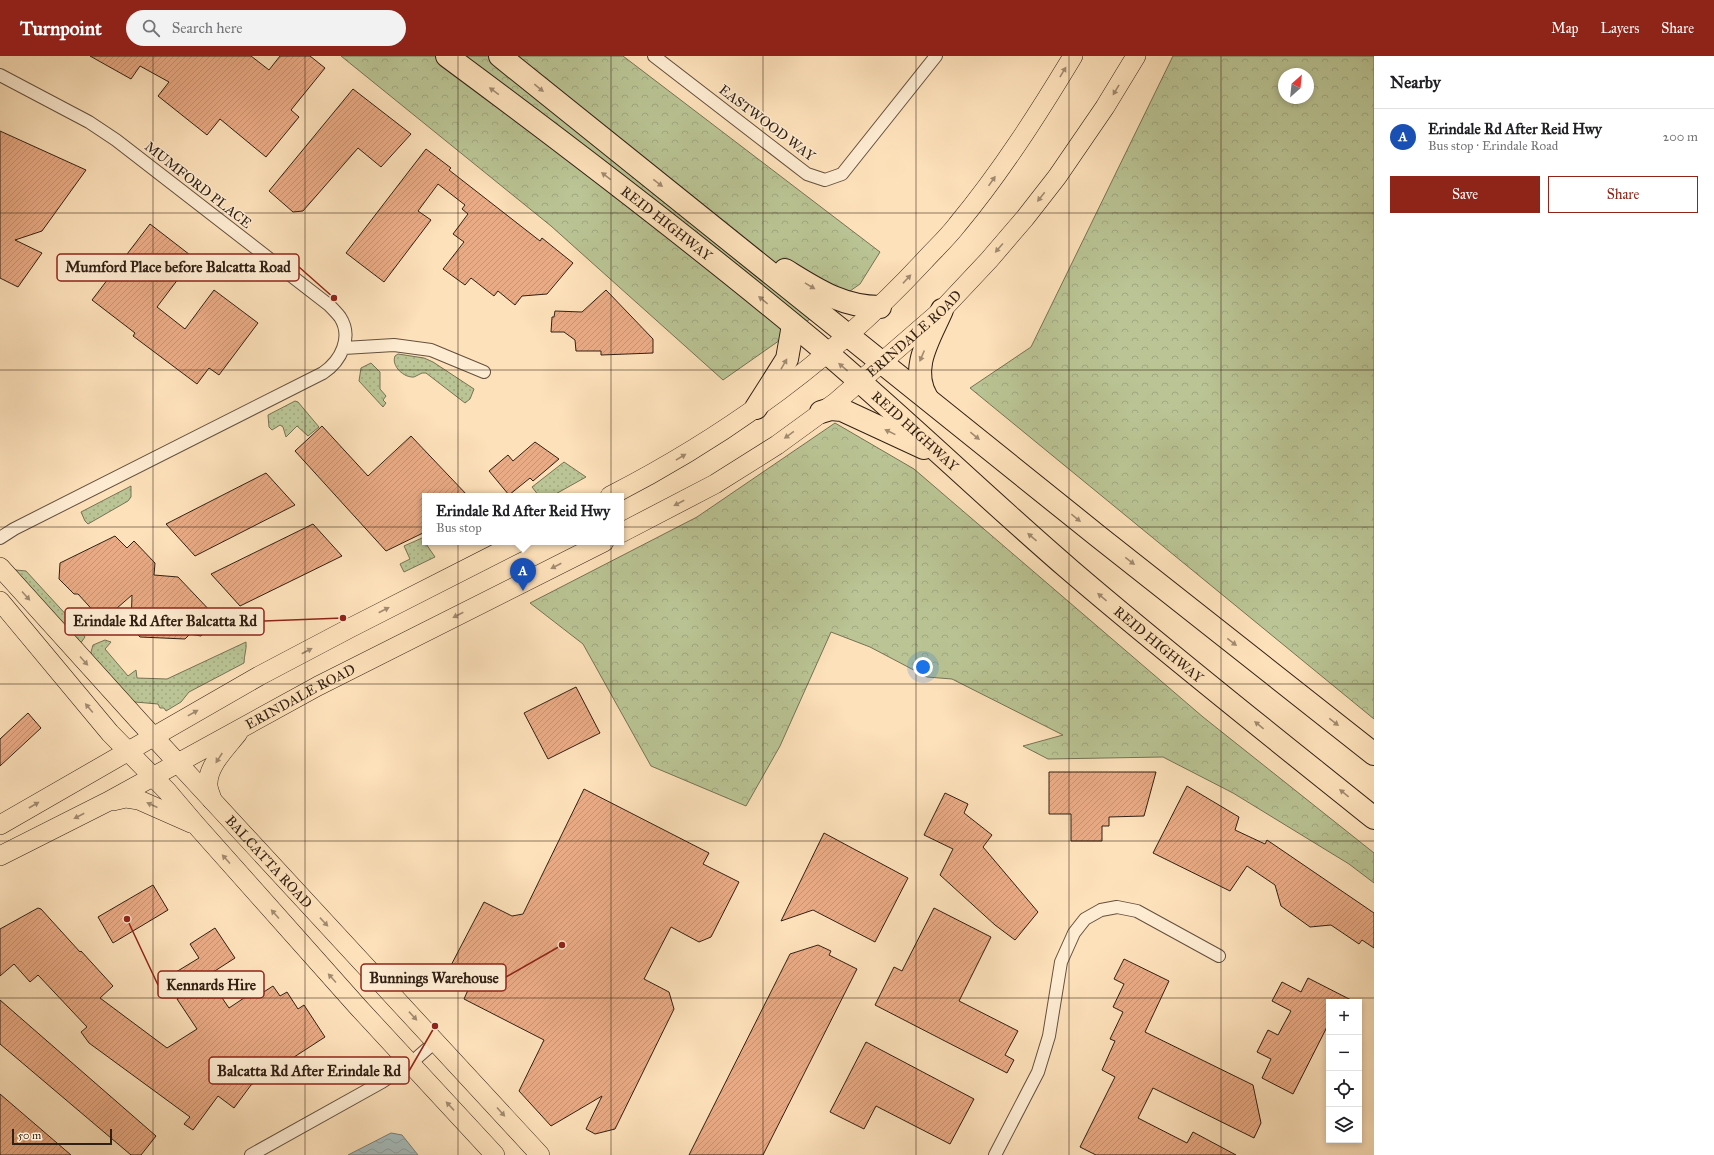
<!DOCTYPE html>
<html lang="en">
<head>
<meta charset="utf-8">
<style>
	:root { --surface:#fff; --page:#f2f2f2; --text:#202124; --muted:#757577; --line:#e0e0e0; --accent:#8f2418 }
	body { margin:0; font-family:"IM FELL Great Primer",serif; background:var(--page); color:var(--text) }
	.controls { position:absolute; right:12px; bottom:12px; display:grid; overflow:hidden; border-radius:0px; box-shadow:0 2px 6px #0003 }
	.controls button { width:36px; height:36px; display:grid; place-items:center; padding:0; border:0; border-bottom:1px solid var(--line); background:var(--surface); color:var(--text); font:20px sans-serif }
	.compass { position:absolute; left:1278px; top:12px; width:36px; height:36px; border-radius:50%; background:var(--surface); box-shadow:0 2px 6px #0003; rotate:27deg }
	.scale { position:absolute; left:12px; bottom:10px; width:100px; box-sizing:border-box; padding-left:4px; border:2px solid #312014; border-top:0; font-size:11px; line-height:14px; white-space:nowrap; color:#312014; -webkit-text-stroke:3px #feecd2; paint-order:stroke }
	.you { position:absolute; left:923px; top:611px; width:14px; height:14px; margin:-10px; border:3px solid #fff; border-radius:50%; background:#1a73e8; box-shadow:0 0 0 6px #1a73e833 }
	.badge { display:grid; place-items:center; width:26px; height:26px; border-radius:50%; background:var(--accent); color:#fff; font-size:13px; font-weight:700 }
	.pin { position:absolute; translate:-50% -33px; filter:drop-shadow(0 1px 2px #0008) }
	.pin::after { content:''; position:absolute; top:21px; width:14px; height:12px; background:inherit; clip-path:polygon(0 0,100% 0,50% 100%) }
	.popup { position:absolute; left:422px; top:437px; width:202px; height:52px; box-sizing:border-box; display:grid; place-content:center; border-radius:0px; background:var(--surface); filter:drop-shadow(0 1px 3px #0005); font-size:13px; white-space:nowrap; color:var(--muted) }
	.popup b { font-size:15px; color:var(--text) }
	.popup::after { content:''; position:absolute; left:50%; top:100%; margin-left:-8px; border:8px solid transparent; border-top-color:var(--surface) }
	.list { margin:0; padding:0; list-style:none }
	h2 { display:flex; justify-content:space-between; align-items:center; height:52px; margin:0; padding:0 16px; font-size:17px }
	h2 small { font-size:13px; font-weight:400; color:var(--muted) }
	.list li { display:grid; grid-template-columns:26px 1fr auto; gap:12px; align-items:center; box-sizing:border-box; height:56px; padding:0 16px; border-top:1px solid var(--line) }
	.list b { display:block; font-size:15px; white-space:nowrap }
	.list p { margin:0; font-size:13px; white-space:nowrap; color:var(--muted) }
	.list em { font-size:13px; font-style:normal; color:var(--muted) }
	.actions { display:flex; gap:8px; padding:12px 16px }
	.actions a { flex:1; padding:9px 0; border:1px solid var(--accent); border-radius:0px; text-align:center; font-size:14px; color:var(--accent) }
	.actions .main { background:var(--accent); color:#fff }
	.icon { flex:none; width:22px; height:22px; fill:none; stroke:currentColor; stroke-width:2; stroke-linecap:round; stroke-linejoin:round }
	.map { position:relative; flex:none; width:1374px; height:1099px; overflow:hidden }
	header { display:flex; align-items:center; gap:24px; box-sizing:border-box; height:56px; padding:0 20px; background:var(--accent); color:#fff }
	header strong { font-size:19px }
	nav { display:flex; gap:22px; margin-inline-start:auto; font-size:14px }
	.search { width:280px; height:36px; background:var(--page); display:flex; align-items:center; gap:10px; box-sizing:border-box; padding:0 14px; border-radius:22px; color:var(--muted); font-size:15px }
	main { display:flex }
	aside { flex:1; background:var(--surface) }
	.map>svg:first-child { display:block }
</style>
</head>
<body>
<header>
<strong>Turnpoint</strong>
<div class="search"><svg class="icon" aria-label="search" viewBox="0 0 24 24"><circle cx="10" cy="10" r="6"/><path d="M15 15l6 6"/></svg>Search here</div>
<nav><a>Map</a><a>Layers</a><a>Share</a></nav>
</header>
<main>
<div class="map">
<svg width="1374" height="1099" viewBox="0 0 1374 1099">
	<defs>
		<pattern id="grass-dots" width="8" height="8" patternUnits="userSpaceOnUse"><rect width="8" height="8" fill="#bac494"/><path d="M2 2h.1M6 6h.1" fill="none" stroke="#a0a87f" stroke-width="1.8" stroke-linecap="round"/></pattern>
		<pattern id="forest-crowns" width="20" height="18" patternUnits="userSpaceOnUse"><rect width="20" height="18" fill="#bac494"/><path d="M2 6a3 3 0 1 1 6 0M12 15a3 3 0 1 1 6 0" fill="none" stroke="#a0a87f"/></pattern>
		<pattern id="water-waves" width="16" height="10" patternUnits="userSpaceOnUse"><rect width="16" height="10" fill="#a5bbbb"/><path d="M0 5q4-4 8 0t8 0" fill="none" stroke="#8ea0a0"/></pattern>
		<pattern id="building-hatch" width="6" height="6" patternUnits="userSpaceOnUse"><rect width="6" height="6" fill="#e9ab86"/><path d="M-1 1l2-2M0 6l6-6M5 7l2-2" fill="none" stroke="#c89373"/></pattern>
	</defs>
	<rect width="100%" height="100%" fill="#fde1ba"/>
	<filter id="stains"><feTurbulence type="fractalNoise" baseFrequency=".005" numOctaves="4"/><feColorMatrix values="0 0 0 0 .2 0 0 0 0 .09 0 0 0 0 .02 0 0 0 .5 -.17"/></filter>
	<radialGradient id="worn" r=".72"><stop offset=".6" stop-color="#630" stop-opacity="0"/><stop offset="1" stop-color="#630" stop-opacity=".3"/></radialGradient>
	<!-- grass -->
	<path fill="url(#grass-dots)" stroke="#767254" d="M 398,298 L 424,302 L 433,306 L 474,333 L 470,343 L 465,347 L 426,317 L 422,317 L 414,321 C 404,322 391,310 395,300 Z
		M 371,307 L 380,316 L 380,333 L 386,340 L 383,344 L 386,347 L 383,351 L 359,325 L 361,312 Z
		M 295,345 L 298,346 L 319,371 L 308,380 L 297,370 L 286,381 L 283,371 L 280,369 L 272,374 L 269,371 L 268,359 Z
		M 564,406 L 586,421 L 552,440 L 539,440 L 532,431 Z
		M 131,430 L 131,441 L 128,445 L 88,468 L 85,465 L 81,456 Z
		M 422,482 L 435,501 L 404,516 L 400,508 L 410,503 L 404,490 Z
		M 16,514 L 26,515 L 82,576 L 85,581 L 80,588 L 13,515 Z
		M 105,584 L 111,586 L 105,593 L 128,620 L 136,614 L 137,622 L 167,623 L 246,586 C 247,593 244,599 244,607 L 189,636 L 181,646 L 166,655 L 164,652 L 160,652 L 158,648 L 135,646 L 92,603 L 91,596 L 93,589 Z"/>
	<!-- forest -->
	<path fill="url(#forest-crowns)" stroke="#767254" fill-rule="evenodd" d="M 341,0 L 623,0 L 880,196 L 860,228 L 723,324 L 551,170 Z
		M 1173,0 L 1374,0 L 1374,663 L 970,332 L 1031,291 ZM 1284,18 L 1308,18 L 1308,42 L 1284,42 Z
		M 835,367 L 914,413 L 1203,661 L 1374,797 L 1374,827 L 1349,808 L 1233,737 L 1163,701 L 1048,703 L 1023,690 L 1063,679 L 952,623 L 927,621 L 870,591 L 831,576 L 780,690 L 746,750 L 651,710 L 583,588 L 530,547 L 697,461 Z"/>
	<!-- water -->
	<path fill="url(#water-waves)" stroke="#777d78" d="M 391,1077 L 402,1079 L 418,1099 L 348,1099 Z"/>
	<!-- building -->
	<path fill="url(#building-hatch)" stroke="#312014" d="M 90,0 L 251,0 L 269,14 L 280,0 L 310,0 L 325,12 L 291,54 L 299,61 L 266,101 L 220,63 L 207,79 L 158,40 L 169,26 L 140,10 L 131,23 Z
		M 353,33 L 411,78 L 381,111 L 358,92 L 303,155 L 293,156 L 269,135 Z
		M 0,75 L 86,114 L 42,175 L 15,184 L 42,197 L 18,231 L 0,222 Z
		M 426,93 L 451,112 L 449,114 L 540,185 L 542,182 L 573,207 L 547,238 L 522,240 L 515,249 L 498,235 L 494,240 L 471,222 L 465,229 L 443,213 L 464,186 L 453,178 L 468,158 L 462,153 L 465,149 L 438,128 L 418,155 L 431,164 L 384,226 L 346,197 Z
		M 150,168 L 194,202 L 157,251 L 185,273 L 214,234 L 258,267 L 219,319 L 209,312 L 197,328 L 133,280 L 135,277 L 92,244 Z
		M 606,234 L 653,283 L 653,297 L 601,299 L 601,295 L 576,295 L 575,284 L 564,276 L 551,276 L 552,261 L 554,261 L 555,255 L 582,256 Z
		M 322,370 L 368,420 L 411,380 L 468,440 L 425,440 L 425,476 L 386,495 L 295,395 Z
		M 535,386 L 559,403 L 533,425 L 530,422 L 509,439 L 489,415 L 508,399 L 513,405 Z
		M 266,417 L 295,449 L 195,500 L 166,468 Z
		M 313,468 L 342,500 L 240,550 L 211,518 Z
		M 115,480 L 127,492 L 134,485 L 155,507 L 154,519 L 178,521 L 215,560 L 213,569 L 201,580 L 190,578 L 185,583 L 140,581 L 131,572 L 132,539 L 109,559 L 98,560 L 78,538 L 74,538 L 59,523 L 60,507 Z
		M 576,631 L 600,677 L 548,703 L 524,657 Z
		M 28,657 L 41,672 L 0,710 L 0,683 Z
		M 1049,716 L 1156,716 L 1144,760 L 1109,761 L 1109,770 L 1102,770 L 1102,785 L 1071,785 L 1071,758 L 1049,758 Z
		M 1187,730 L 1239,761 L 1235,774 L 1265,788 L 1267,784 L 1374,857 L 1374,892 L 1362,884 L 1359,888 L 1331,869 L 1310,871 L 1281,850 L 1275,829 L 1247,810 L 1230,835 L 1153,797 Z
		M 584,733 L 709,797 L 703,808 L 739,826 L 711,881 L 699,886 L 671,871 L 644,923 L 669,936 L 674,953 L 615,1073 L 595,1078 L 586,1073 L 602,1040 L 551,1070 L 519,1035 L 544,984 L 464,943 L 468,934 L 447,917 L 484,846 L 512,860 L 523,858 Z
		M 945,737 L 968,748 L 964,757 L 992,779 L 983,791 L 1038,856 L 1015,884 L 995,869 L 940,819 L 953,793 L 924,779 Z
		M 824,777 L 908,822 L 875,886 L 813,854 L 781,865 Z
		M 153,829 L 168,854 L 113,887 L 98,861 Z
		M 38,852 L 41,853 L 80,896 L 81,895 L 113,930 L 100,942 L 167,992 L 197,973 L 177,943 L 188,936 L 176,916 L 199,902 L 190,888 L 215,872 L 235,902 L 207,920 L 229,952 L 253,936 L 256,941 L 273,930 L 280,940 L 287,936 L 298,953 L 304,949 L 325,981 L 251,1029 L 234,1052 L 218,1040 L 193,1074 L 184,1068 L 190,1061 L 89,987 L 81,976 L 87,971 L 38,919 L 30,926 L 14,908 L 0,920 L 0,873 Z
		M 934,852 L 991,881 L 959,945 L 1018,975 L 1005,999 L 1014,1004 L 1007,1017 L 875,949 L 894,911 L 902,915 Z
		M 818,889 L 831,895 L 829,899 L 857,913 L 763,1099 L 689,1099 L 790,898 Z
		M 1124,903 L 1169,925 L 1145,976 L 1253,1029 L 1261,1067 L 1254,1082 L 1153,1032 L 1138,1062 L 1187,1087 L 1193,1076 L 1236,1099 L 1096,1099 L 1080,1091 L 1115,1021 L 1102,1014 L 1115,985 L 1110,983 L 1123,956 L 1113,951 L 1124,928 L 1114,923 Z
		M 1308,922 L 1355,946 L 1329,946 L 1329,967 L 1293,1038 L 1262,1022 L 1271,1003 L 1257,996 L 1268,974 L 1278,979 L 1291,955 L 1272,945 L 1282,926 L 1301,936 Z
		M 0,944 L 156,1080 L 141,1099 L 131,1099 L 0,988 Z
		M 866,986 L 974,1043 L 950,1088 L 876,1050 L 864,1073 L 830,1056 Z
		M 0,1038 L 71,1099 L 0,1099 Z"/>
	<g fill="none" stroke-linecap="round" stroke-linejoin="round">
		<defs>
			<path id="street" d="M 654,0 L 807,118 L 825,124 L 842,118 L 936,0
				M 0,19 L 89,66 L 116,84 L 329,249 C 333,253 337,257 340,261 C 353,281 341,305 323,317 L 14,473 L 0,482
				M 344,292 L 394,289 L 431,294 L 484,316
				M 251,1099 L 382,1026 L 411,1007 L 436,985
				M 995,1099 L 1038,1016 L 1049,980 L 1061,906 L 1074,877 L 1085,863 L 1101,854 L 1117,851 L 1137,855 L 1219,900"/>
			<g id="primary">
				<path d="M 610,440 C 727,380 835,301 924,205 C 935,193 947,182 957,169 C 1001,116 1038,58 1073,0"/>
				<path id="s1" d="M 621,477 L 715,428 L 777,389 L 836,346 L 942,254 L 989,204 L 1025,162 L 1057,121 L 1105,51 L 1136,0"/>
				<path id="s2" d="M 0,511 L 139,665 L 540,1099"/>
				<path d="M 0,545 L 110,677 L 167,735 L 196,769 L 358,951 L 495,1099"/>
				<path d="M 212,744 C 211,739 208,734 208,729 C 207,710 227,691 238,677"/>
				<path d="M 113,745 L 126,742 L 139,744 L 191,767"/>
				<path d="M 0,769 L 259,620 L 350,572 L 519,486"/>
				<path id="s3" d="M 0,800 L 107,746 L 318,630 L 604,486"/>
			</g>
			<g id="highway">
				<path id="s4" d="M 447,0 C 571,92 694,186 813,285 C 901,359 983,439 1070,514 C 1169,599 1272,680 1374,762"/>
				<path d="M 500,0 L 1099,481 L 1374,698"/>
				<path d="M 785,214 C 816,233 842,251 880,251"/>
				<path d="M 927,342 C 909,312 930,282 942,254"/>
				<path d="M 756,352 L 787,303 L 793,269"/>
				<path d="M 821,356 L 831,353 L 842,354 L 924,392"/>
			</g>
		</defs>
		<!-- street casing -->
		<use href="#street" stroke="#64503e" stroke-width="14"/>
		<!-- primary casing -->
		<use href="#primary" stroke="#312014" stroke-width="20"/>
		<!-- highway casing -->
		<use href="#highway" stroke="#312014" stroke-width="24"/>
		<!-- street -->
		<use href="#street" stroke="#feecd2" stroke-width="12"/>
		<!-- primary -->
		<use href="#primary" stroke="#fde1ba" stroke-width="19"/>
		<!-- highway -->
		<use href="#highway" stroke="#fde1ba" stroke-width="22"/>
	</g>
	<!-- one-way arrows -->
	<defs><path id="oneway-solid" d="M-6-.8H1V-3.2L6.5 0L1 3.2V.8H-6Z"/></defs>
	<g fill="#a18a6f">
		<use href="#oneway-solid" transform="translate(1063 16) rotate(-59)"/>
		<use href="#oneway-solid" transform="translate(539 32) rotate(39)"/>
		<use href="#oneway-solid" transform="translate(1116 34) rotate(121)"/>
		<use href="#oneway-solid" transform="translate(494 35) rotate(-144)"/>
		<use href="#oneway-solid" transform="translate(606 120) rotate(-142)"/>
		<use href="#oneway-solid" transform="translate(992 125) rotate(-55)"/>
		<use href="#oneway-solid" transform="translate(658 127) rotate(38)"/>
		<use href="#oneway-solid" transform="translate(1041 141) rotate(128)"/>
		<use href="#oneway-solid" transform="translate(999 192) rotate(131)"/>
		<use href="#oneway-solid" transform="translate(907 223) rotate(-47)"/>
		<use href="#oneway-solid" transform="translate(810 230) rotate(31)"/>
		<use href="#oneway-solid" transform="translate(763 244) rotate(-141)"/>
		<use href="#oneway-solid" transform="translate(922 300) rotate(113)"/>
		<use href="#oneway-solid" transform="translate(784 308) rotate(-60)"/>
		<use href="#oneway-solid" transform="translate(843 311) rotate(-140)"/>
		<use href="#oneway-solid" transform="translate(890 376) rotate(-154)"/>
		<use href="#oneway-solid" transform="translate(789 379) rotate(144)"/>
		<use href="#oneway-solid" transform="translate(975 380) rotate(39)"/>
		<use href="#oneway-solid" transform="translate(681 401) rotate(-31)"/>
		<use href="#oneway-solid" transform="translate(679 447) rotate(152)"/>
		<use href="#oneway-solid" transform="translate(1076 462) rotate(39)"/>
		<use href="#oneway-solid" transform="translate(1032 481) rotate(-139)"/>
		<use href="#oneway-solid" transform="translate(1130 505) rotate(38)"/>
		<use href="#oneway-solid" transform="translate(556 510) rotate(153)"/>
		<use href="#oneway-solid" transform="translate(26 540) rotate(48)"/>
		<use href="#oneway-solid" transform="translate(1102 541) rotate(-140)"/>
		<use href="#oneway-solid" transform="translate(384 554) rotate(-27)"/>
		<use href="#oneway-solid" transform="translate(458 559) rotate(153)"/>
		<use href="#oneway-solid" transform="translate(1232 586) rotate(38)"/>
		<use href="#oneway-solid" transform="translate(307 595) rotate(-28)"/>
		<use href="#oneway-solid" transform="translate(84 605) rotate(48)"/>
		<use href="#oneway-solid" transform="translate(89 652) rotate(-130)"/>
		<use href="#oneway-solid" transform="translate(193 657) rotate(-29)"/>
		<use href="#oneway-solid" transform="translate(1334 666) rotate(38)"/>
		<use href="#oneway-solid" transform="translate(1259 669) rotate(-141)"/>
		<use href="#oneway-solid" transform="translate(219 702) rotate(123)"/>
		<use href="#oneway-solid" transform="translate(1344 737) rotate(-141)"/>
		<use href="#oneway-solid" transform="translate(34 749) rotate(-30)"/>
		<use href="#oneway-solid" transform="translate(152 749) rotate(-156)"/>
		<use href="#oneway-solid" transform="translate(79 760) rotate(152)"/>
		<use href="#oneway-solid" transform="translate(226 803) rotate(-132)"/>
		<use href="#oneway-solid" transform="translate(275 858) rotate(-132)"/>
		<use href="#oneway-solid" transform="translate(324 866) rotate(47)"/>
		<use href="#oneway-solid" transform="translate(332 922) rotate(-132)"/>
		<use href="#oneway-solid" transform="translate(413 960) rotate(47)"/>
		<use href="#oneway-solid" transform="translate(450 1050) rotate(-133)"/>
		<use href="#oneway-solid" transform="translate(501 1056) rotate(48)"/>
	</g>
	<!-- grid -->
	<path fill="none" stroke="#312014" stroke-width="1" stroke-opacity="0.55" d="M 153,0 L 153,1099M 305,0 L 305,1099M 458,0 L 458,1099M 611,0 L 611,1099M 763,0 L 763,1099M 916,0 L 916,1099M 1069,0 L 1069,1099M 1221,0 L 1221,1099M 0,157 L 1374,157M 0,314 L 1374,314M 0,471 L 1374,471M 0,628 L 1374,628M 0,785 L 1374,785M 0,942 L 1374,942"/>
	<g text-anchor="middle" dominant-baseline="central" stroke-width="3" stroke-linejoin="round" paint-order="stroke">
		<!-- street labels -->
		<g font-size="14" fill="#312014" stroke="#feecd2">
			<text transform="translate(767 67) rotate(37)">EASTWOOD WAY</text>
			<text transform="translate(198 129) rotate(38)">MUMFORD PLACE</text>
			<text stroke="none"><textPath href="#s4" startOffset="276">REID HIGHWAY</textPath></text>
			<text stroke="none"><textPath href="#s1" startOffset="356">ERINDALE ROAD</textPath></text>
			<text stroke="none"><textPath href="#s4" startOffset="600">REID HIGHWAY</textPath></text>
			<text stroke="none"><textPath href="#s4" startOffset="924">REID HIGHWAY</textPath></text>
			<text stroke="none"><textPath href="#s3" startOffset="340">ERINDALE ROAD</textPath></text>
			<text stroke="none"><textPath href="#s2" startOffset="399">BALCATTA ROAD</textPath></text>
		</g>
	</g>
	<!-- callouts -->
	<path fill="none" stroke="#8f2418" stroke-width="1.5" d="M334 242L299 211M343 562L264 565M562 889L506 921M127 863L158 929M435 970L409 1015"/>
	<g fill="#8f2418" stroke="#feecd2" stroke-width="1.5">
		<circle cx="334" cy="242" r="4"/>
		<circle cx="343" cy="562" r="4"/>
		<circle cx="562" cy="889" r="4"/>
		<circle cx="127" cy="863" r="4"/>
		<circle cx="435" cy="970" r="4"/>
	</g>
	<g fill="#feecd2" stroke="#8f2418" stroke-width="1.5">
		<rect x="57" y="198" width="242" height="27" rx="4"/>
		<rect x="65" y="552" width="199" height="27" rx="4"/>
		<rect x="361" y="908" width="145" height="27" rx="4"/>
		<rect x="158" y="915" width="106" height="27" rx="4"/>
		<rect x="209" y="1001" width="200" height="27" rx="4"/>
	</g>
	<g font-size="15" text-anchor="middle" font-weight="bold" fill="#312014">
		<text x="178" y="216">Mumford Place before Balcatta Road</text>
		<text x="165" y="570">Erindale Rd After Balcatta Rd</text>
		<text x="434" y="927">Bunnings Warehouse</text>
		<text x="211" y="934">Kennards Hire</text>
		<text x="309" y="1020">Balcatta Rd After Erindale Rd</text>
	</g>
	<rect width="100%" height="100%" filter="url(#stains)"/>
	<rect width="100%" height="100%" fill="url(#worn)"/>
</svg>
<div class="controls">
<button>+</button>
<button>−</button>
<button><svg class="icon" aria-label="locate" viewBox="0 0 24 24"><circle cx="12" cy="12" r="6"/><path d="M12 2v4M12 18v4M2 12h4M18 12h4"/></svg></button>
<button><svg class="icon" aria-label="layers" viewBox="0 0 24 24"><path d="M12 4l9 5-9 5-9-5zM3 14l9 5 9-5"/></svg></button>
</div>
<svg class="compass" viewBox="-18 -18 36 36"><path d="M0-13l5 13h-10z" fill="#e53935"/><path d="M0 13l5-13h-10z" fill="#757577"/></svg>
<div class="scale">50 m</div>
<div class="you"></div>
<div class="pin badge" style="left:523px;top:535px;background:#1a4fb4">A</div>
<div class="popup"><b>Erindale Rd After Reid Hwy</b>Bus stop</div>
</div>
<aside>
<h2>Nearby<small></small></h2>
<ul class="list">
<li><span class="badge" style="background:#1a4fb4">A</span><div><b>Erindale Rd After Reid Hwy</b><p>Bus stop · Erindale Road</p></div><em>200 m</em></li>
</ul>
<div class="actions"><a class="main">Save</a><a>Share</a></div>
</aside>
</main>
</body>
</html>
